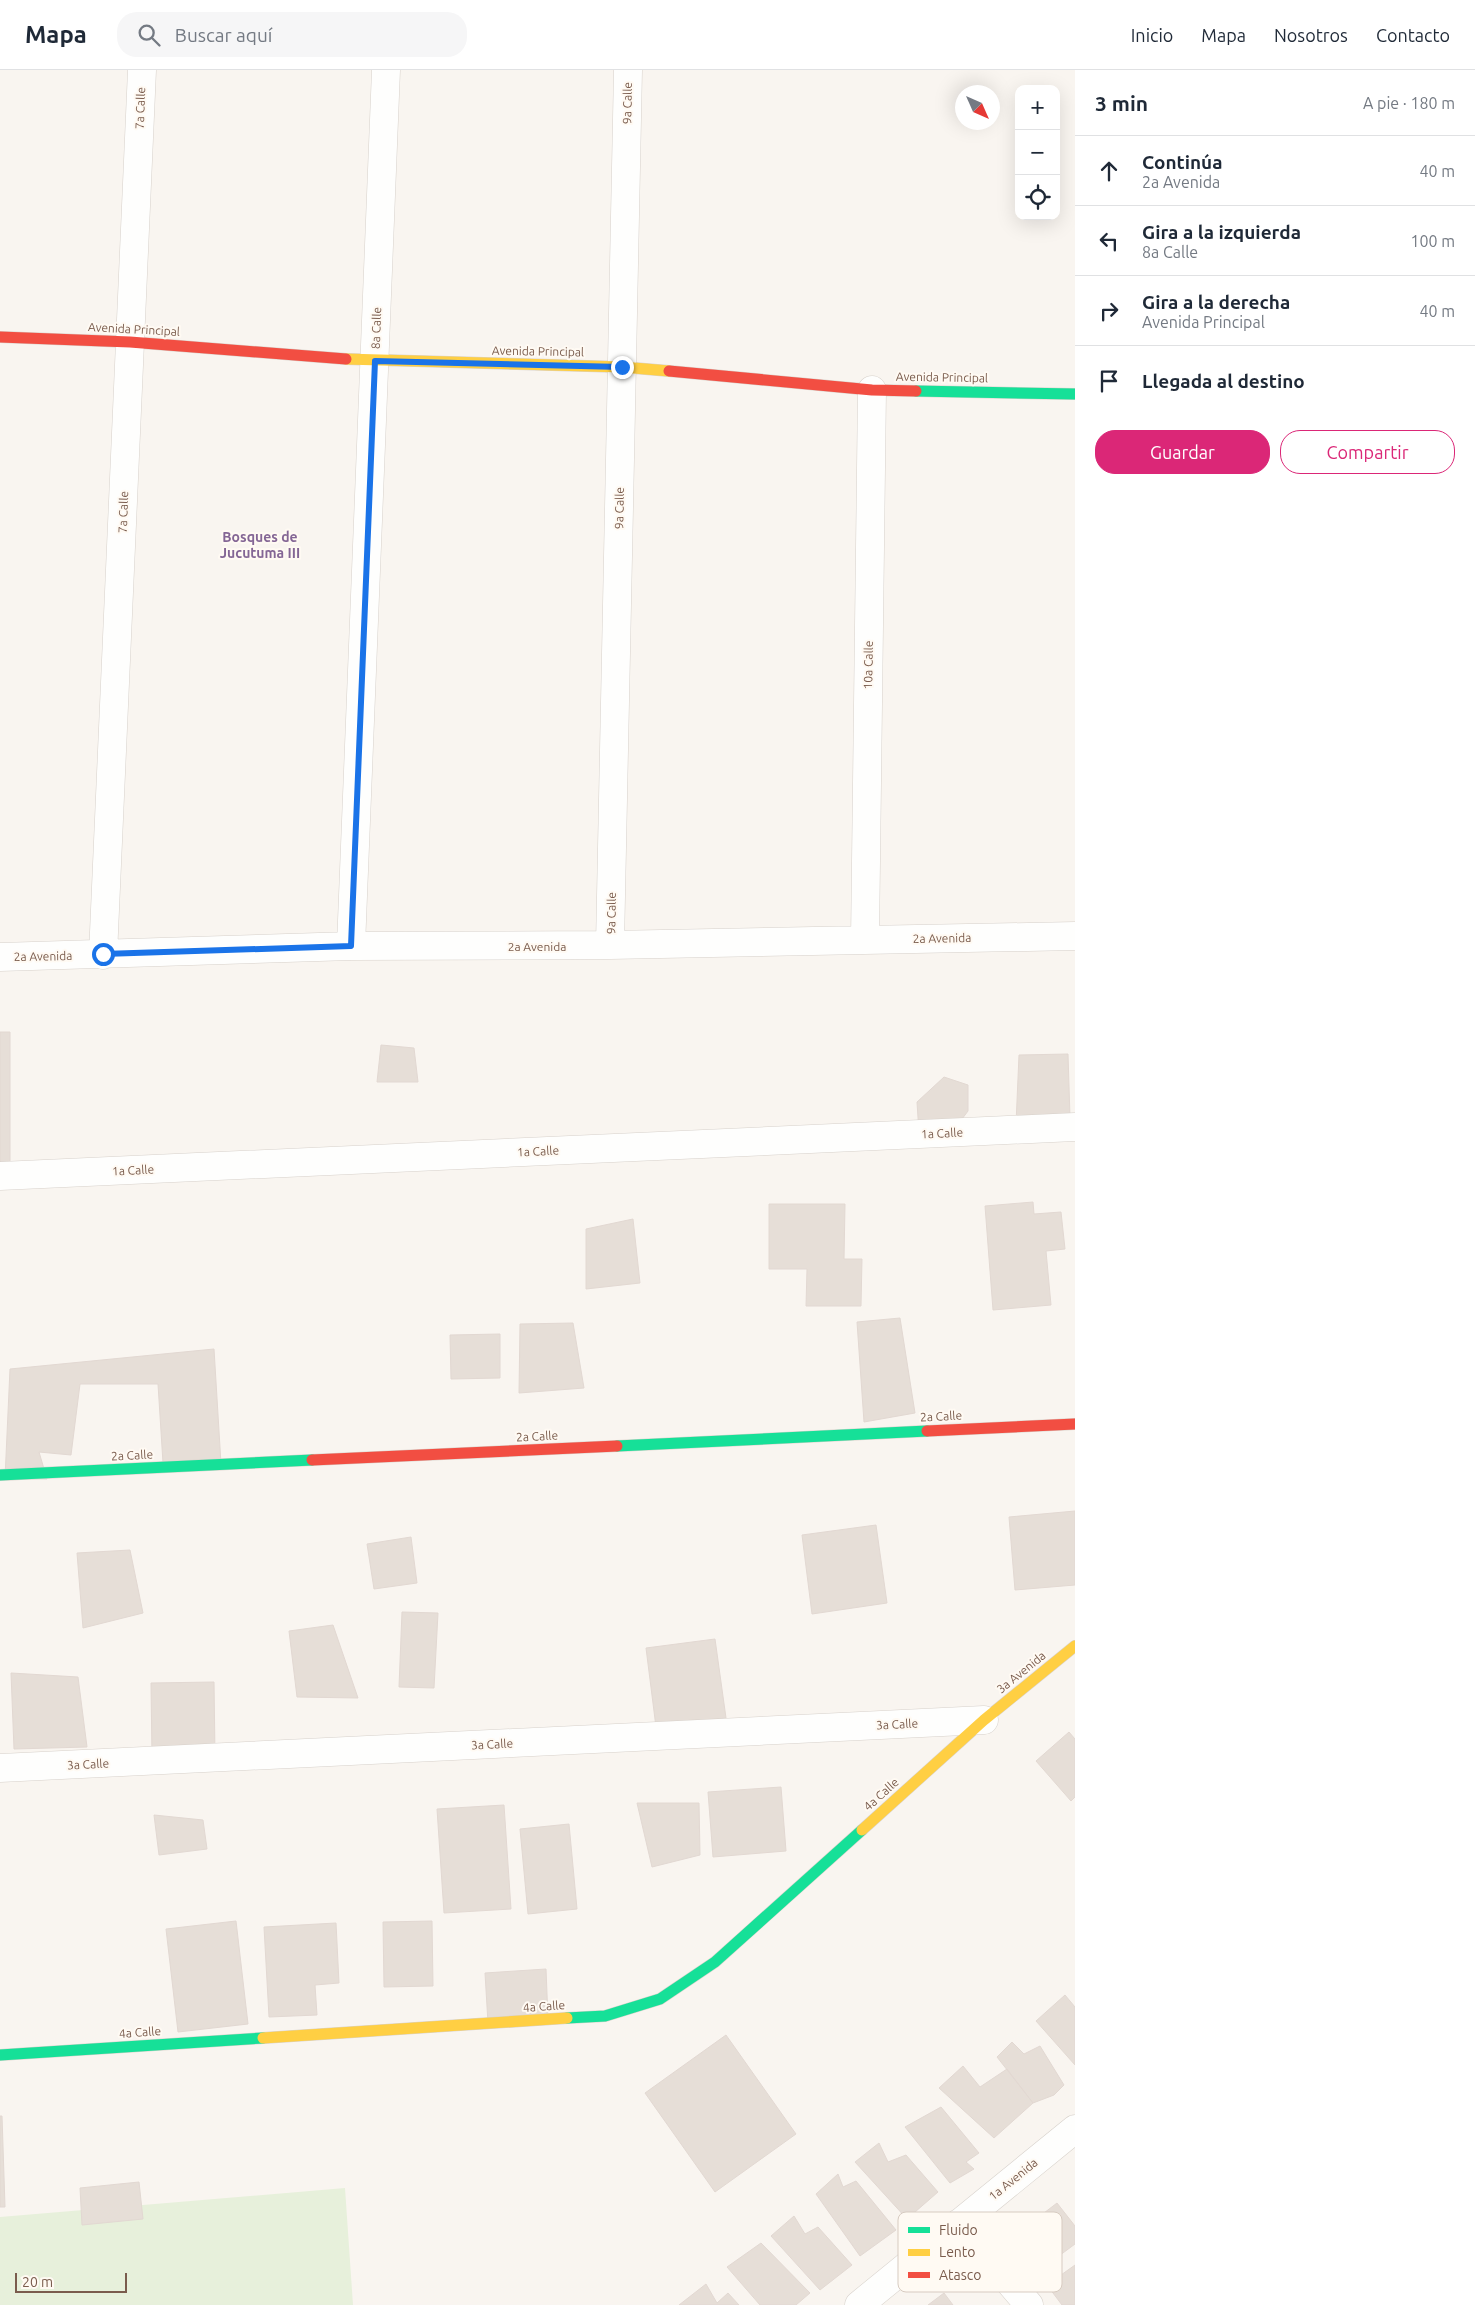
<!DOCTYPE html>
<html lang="es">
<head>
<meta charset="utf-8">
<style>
	:root { --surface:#fff; --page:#f6f6f7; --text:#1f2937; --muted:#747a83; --line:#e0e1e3; --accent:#db2777 }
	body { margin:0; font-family:Ubuntu,sans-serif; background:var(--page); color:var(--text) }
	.controls { position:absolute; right:15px; top:15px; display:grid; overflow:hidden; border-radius:10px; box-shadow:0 5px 20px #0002 }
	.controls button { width:45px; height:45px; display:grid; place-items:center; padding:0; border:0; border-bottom:1px solid var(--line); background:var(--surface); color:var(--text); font:25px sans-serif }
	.compass { position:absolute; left:955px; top:15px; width:45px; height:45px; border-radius:50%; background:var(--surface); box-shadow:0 5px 20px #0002; rotate:135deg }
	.scale { position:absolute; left:15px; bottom:12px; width:112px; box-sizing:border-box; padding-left:5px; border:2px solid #7a5c4d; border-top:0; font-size:14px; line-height:18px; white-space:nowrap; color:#7a5c4d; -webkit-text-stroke:4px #fffaf3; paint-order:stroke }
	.stop { position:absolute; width:15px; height:15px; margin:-11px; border:4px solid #1a73e8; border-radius:50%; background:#fff }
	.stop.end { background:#1a73e8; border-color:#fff; box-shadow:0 1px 5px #0008 }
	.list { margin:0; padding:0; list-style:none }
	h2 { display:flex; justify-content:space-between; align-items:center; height:65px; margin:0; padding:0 20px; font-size:21px }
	h2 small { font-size:16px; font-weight:400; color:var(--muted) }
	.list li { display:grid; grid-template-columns:32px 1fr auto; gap:15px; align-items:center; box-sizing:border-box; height:70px; padding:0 20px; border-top:1px solid var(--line) }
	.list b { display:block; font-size:19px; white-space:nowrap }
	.list p { margin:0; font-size:16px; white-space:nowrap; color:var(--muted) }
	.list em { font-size:16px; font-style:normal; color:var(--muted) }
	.actions { display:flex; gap:10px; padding:15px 20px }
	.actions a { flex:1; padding:11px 0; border:1px solid var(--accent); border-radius:20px; text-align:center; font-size:18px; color:var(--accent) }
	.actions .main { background:var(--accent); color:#fff }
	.icon { flex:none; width:28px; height:28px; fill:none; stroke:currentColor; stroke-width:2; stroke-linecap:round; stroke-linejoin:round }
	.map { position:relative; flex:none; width:1075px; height:2235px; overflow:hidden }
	header { display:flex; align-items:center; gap:30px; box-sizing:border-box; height:70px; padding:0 25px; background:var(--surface); border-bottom:1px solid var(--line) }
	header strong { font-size:24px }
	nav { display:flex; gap:28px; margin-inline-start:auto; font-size:18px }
	.search { width:350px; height:45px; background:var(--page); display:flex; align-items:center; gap:12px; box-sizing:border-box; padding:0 18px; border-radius:20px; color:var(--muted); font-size:19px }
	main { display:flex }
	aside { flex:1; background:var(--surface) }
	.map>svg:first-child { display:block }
</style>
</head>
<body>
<header>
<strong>Mapa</strong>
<div class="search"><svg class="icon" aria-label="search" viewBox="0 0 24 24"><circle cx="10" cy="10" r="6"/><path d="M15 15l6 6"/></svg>Buscar aquí</div>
<nav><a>Inicio</a><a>Mapa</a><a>Nosotros</a><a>Contacto</a></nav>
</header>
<main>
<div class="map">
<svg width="1075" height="2235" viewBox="0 0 1075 2235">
	<rect width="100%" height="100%" fill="#f9f5f0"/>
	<!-- green -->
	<path fill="#e7f0db" d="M 345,2118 L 353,2235 L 0,2235 L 0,2147 Z"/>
	<!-- building -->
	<path fill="#e6ded7" stroke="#e2d8d2" d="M 0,962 L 10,962 L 10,1115 L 0,1115 Z
		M 381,975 L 414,978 L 418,1012 L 377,1012 Z
		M 1068,984 L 1070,1048 L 1016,1054 L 1019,985 Z
		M 944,1007 L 968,1015 L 968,1041 L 950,1065 L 919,1063 L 917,1032 Z
		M 1033,1132 L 1034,1144 L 1061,1142 L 1065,1179 L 1046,1181 L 1051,1235 L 993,1240 L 985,1136 Z
		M 769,1134 L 845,1134 L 844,1189 L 862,1189 L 861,1236 L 806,1236 L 807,1199 L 769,1199 Z
		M 633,1149 L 640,1213 L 586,1219 L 586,1159 Z
		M 900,1248 L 915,1343 L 864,1352 L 857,1252 Z
		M 573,1253 L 584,1318 L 519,1323 L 520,1254 Z
		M 500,1264 L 500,1308 L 451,1309 L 450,1265 Z
		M 214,1279 L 221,1394 L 163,1393 L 158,1314 L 80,1314 L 71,1385 L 39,1382 L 47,1409 L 5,1408 L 10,1299 Z
		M 1075,1441 L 1075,1515 L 1015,1520 L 1009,1447 Z
		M 876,1455 L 887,1533 L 812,1544 L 802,1465 Z
		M 411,1467 L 417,1513 L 374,1519 L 367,1474 Z
		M 130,1480 L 143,1543 L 83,1558 L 77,1483 Z
		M 402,1542 L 438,1543 L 434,1618 L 399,1617 Z
		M 333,1555 L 358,1628 L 297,1627 L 289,1561 Z
		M 715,1569 L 726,1648 L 656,1657 L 646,1578 Z
		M 11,1603 L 78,1607 L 87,1677 L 14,1679 Z
		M 214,1612 L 215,1686 L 152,1687 L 151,1613 Z
		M 1069,1662 L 1075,1669 L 1075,1727 L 1071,1731 L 1036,1691 Z
		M 781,1717 L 786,1781 L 713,1787 L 708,1722 Z
		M 637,1733 L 699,1733 L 700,1785 L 652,1797 Z
		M 504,1735 L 511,1839 L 444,1843 L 437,1739 Z
		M 154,1745 L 203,1750 L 207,1779 L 159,1785 Z
		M 569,1754 L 577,1839 L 528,1844 L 520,1759 Z
		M 236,1851 L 248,1954 L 178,1962 L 166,1859 Z
		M 432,1851 L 433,1916 L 384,1917 L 383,1852 Z
		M 336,1853 L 339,1913 L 315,1915 L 317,1945 L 269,1947 L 264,1857 Z
		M 546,1899 L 548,1949 L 488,1953 L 485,1903 Z
		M 1065,1925 L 1075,1937 L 1075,1995 L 1036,1951 Z
		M 726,1965 L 796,2064 L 715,2122 L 645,2023 Z
		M 1012,1972 L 1024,1984 L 1040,1976 L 1064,2015 L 1054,2025 L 1033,2033 L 997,1987 Z
		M 963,1996 L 980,2017 L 1007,1999 L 1033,2033 L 994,2068 L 939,2018 Z
		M 941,2037 L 979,2083 L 966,2092 L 974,2099 L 950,2113 L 905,2057 Z
		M 0,2046 L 2,2046 L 5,2137 L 0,2137 Z
		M 879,2073 L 888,2092 L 906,2085 L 938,2122 L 907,2149 L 855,2092 Z
		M 838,2104 L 843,2117 L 856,2111 L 896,2160 L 860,2186 L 816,2124 Z
		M 139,2112 L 143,2149 L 82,2155 L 80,2118 Z
		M 1057,2133 L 1075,2156 L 1075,2174 L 1036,2203 L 1010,2169 Z
		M 794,2146 L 805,2164 L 818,2157 L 852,2195 L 820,2220 L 771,2166 Z
		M 761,2173 L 810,2223 L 796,2235 L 760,2235 L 727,2197 Z
		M 1075,2195 L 1075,2235 L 1062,2235 L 1047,2215 Z
		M 706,2214 L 717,2233 L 728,2223 L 739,2235 L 679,2235 Z
		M 944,2223 L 953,2235 L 928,2235 Z"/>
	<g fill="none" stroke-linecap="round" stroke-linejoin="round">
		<defs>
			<path id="street" d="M 865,870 L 872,320
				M 610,875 L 628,0
				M 351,876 L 386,0
				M 103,885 L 142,0
				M 0,887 L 351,876 L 610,875 L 1075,866
				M 0,1106 L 1075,1057
				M 0,1698 L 984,1650
				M 959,2153 L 1029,2235
				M 859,2235 L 1075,2059"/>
			<path id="fast" d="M 916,321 L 1075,324
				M 617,1376 L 927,1361
				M 0,1405 L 312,1390
				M 567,1948 L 605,1946 L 660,1929 L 715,1892 L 862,1760
				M 0,1985 L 263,1968"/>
			<path id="slow" d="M 346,289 L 622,297 L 669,301
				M 862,1760 L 984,1650 L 1075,1576
				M 263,1968 L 567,1948"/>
			<path id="jam" d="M 0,267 L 130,272 L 346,289
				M 669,301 L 872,320 L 916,321
				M 927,1361 L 1075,1354
				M 312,1390 L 617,1376"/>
		</defs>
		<!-- street casing -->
		<use href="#street" stroke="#d7d1cb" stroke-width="29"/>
		<!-- fast casing -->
		<use href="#fast" stroke="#d9d2cb" stroke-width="12"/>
		<!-- slow casing -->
		<use href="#slow" stroke="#d9d2cb" stroke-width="12"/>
		<!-- jam casing -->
		<use href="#jam" stroke="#d9d2cb" stroke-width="12"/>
		<!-- street -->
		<use href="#street" stroke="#fefefd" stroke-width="28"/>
		<!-- fast -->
		<use href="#fast" stroke="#16e098" stroke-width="11"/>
		<!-- slow -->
		<use href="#slow" stroke="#ffcf43" stroke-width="11"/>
		<!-- jam -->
		<use href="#jam" stroke="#f24e42" stroke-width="11"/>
	</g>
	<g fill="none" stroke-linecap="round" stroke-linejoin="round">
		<!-- route -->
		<path stroke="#1a73e8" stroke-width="6" d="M 103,884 L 351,876 L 375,291 L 622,297"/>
	</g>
	<g text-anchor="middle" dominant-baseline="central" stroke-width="4" stroke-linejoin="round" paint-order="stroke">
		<!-- street labels -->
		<g font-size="12" fill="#7a5c4d" stroke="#fffaf3">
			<text transform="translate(627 33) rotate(-89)">9a Calle</text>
			<text transform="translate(140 38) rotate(-88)">7a Calle</text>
			<text transform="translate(376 258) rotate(-88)">8a Calle</text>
			<text transform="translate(134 259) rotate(3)">Avenida Principal</text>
			<text transform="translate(538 281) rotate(1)">Avenida Principal</text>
			<text transform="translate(942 307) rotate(1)">Avenida Principal</text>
			<text transform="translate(619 438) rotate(-89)">9a Calle</text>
			<text transform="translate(123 442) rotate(-88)">7a Calle</text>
			<text transform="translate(868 595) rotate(-89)">10a Calle</text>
			<text transform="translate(611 843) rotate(-89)">9a Calle</text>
			<text transform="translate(942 868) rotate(-1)">2a Avenida</text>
			<text x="537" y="876">2a Avenida</text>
			<text transform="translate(43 886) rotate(-1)">2a Avenida</text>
			<text transform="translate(942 1063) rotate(-3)">1a Calle</text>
			<text transform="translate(538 1081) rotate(-3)">1a Calle</text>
			<text transform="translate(133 1100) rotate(-3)">1a Calle</text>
			<text transform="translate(941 1346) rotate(-3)">2a Calle</text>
			<text transform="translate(537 1366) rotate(-3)">2a Calle</text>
			<text transform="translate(132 1385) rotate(-3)">2a Calle</text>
			<text transform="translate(1021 1602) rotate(-39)">3a Avenida</text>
			<text transform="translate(897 1654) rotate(-3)">3a Calle</text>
			<text transform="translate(492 1674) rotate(-3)">3a Calle</text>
			<text transform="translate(88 1694) rotate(-3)">3a Calle</text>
			<text transform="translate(881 1724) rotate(-42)">4a Calle</text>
			<text transform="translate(544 1936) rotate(-4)">4a Calle</text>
			<text transform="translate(140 1962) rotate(-4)">4a Calle</text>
			<text transform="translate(1013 2109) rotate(-39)">1a Avenida</text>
		</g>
		<!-- neighbourhood labels -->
		<g font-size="14" font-weight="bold" fill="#846695" stroke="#fffaf3">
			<text x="260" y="467">Bosques de<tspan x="260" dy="16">Jucutuma III</tspan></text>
		</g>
	</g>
	<!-- legend -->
	<rect x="898" y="2142" width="164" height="80" rx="8" fill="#fffaf3" stroke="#d7cbc1" stroke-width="1"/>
	<rect x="908" y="2157" width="22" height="6" fill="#16e098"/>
	<rect x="908" y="2179" width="22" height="7" fill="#ffcf43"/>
	<rect x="908" y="2202" width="22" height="6" fill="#f24e42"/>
	<g font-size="14" fill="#7a5c4d">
		<text x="939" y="2165">Fluido</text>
		<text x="939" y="2187">Lento</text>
		<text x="939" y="2210">Atasco</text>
	</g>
</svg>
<div class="controls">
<button>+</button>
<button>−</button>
<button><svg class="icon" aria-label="locate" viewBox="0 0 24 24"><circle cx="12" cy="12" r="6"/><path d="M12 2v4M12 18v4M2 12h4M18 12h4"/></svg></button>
</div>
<svg class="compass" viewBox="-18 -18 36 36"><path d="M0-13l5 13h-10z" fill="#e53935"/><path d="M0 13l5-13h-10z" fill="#747a83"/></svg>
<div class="scale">20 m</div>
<div class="stop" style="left:103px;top:884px"></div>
<div class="stop end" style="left:622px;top:297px"></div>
</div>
<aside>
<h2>3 min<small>A pie · 180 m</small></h2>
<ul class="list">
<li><svg class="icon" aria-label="ahead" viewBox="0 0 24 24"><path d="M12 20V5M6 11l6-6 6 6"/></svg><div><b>Continúa</b><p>2a Avenida</p></div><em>40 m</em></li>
<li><svg class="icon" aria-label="left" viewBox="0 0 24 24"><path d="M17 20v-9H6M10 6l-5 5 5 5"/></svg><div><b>Gira a la izquierda</b><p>8a Calle</p></div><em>100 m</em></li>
<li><svg class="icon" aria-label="right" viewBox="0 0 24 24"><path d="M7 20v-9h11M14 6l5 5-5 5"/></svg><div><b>Gira a la derecha</b><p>Avenida Principal</p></div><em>40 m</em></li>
<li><svg class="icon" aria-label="arrive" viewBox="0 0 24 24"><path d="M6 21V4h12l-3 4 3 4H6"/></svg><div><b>Llegada al destino</b></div></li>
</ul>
<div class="actions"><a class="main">Guardar</a><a>Compartir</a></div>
</aside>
</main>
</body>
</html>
